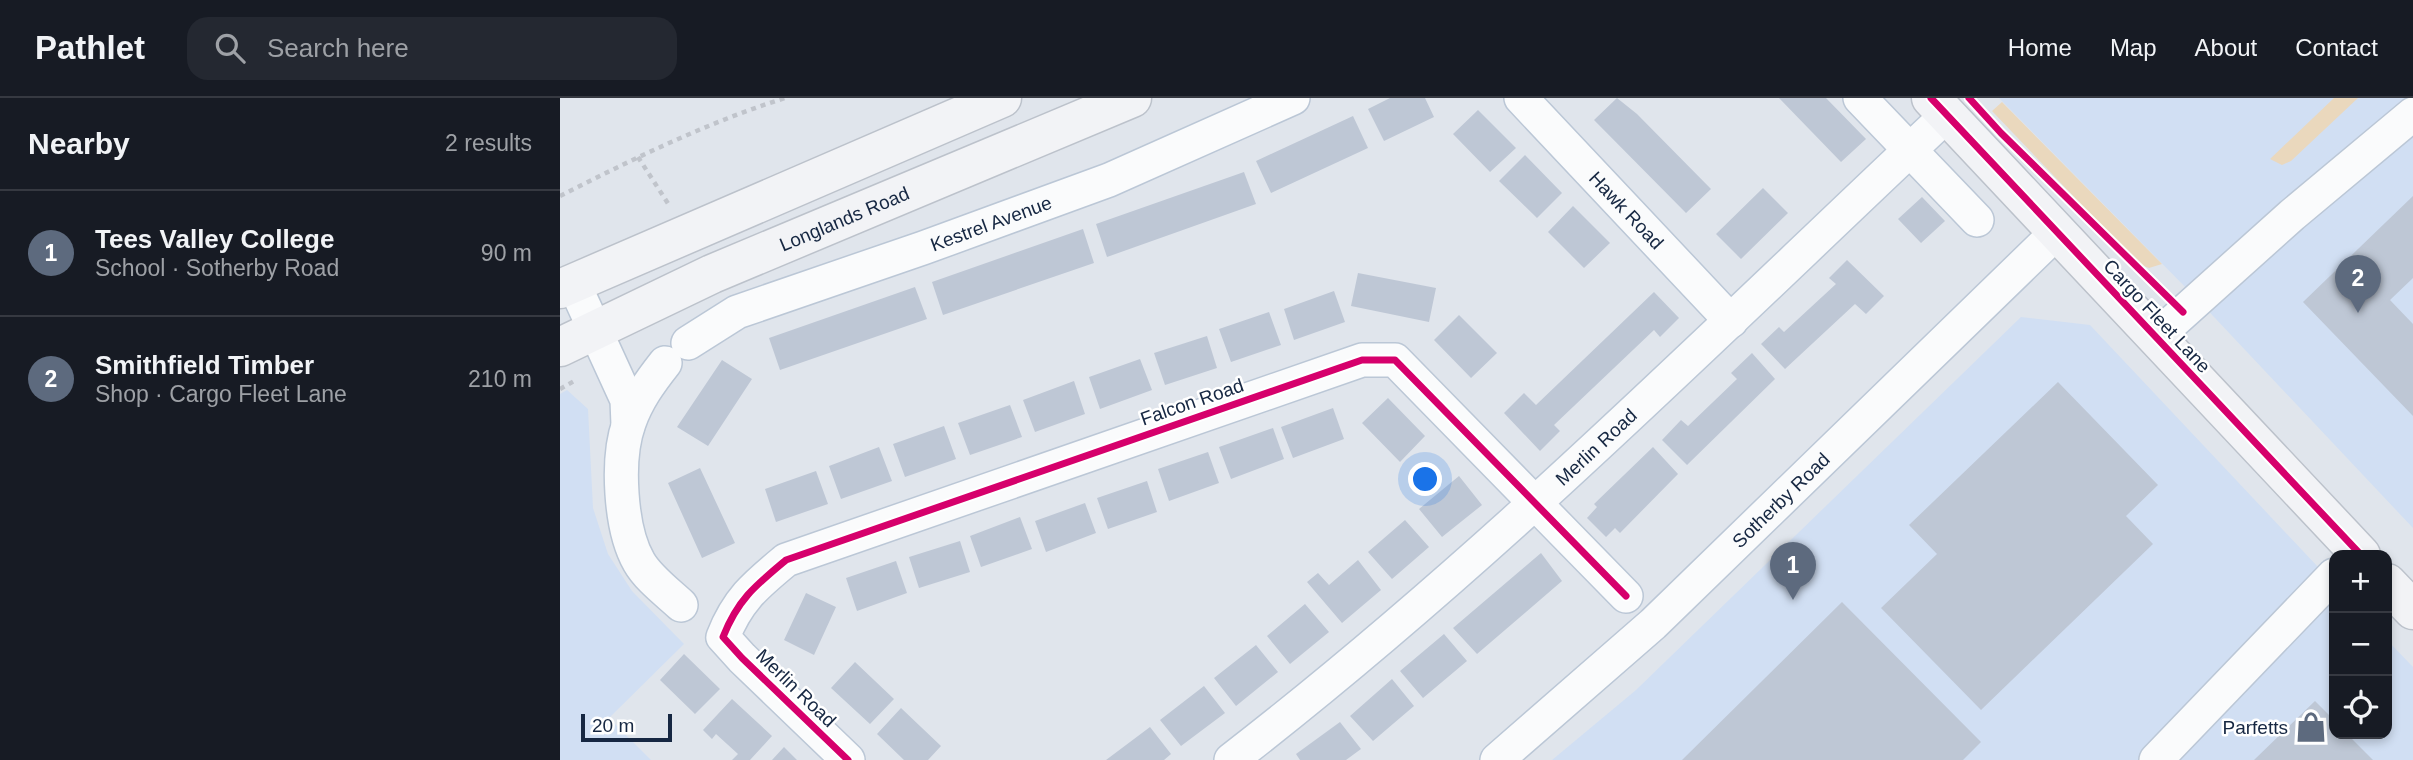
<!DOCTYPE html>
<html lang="en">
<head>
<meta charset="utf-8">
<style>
	:root { --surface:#171b24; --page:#242831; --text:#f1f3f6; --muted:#9ea1a6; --line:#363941; --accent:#5d6a7e }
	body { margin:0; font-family:Arial,sans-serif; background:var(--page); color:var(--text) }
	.controls { position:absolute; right:21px; bottom:21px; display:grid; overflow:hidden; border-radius:14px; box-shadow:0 4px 10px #0003 }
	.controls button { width:63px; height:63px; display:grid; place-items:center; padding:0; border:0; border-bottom:2px solid var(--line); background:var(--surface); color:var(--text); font:35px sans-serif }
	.scale { position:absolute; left:21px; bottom:18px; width:91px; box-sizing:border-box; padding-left:7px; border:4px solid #162742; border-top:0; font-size:19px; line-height:24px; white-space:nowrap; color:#162742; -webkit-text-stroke:5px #fff; paint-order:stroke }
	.you { position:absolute; left:866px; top:382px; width:24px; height:24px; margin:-18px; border:5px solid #fff; border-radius:50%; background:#1a73e8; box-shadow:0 0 0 10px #1a73e833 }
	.badge { display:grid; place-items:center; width:46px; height:46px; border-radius:50%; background:var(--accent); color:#fff; font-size:23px; font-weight:700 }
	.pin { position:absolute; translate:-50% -58px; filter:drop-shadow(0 2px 4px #0008) }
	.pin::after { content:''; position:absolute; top:37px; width:24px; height:21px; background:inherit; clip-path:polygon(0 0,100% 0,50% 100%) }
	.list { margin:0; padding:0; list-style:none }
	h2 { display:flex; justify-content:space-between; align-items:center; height:91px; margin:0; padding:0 28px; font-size:30px }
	h2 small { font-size:23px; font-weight:400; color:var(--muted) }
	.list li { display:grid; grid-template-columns:46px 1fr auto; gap:21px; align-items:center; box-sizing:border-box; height:126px; padding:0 28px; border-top:2px solid var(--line) }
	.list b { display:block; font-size:26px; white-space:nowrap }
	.list p { margin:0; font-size:23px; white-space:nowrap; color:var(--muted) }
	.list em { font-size:23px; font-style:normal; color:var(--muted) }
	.icon { flex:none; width:38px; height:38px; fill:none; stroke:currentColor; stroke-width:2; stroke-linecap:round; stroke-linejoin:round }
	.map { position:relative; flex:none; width:1853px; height:662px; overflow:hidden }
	header { display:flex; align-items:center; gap:42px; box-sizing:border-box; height:98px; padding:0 35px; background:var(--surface); border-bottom:2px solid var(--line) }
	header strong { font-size:33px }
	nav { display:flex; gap:38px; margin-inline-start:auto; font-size:24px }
	.search { width:490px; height:63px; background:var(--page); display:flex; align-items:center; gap:18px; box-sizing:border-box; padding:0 24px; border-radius:21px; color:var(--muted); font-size:26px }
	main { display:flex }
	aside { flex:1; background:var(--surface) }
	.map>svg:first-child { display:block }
</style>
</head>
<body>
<header>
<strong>Pathlet</strong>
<div class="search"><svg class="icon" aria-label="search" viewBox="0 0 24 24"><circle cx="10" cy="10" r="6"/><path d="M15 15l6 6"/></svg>Search here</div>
<nav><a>Home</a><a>Map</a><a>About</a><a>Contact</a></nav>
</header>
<main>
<aside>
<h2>Nearby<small>2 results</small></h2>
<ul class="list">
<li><span class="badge">1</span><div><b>Tees Valley College</b><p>School · Sotherby Road</p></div><em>90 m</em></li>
<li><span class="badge">2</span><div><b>Smithfield Timber</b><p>Shop · Cargo Fleet Lane</p></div><em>210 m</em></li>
</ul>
</aside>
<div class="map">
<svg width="1853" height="662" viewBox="0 0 1853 662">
	<rect width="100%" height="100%" fill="#e0e5ec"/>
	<!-- built -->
	<path fill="#d1dff3" d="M 1439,0 L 1853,0 L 1853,430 L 1638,202 Z
		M 1461,219 L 1530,227 L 1774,486 L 1774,636 L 1827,636 L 1827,542 L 1853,569 L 1853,662 L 992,662 L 1076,592 Z
		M 7,292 L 28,311 L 33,410 L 48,456 L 72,493 L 124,546 L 49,620 L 91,662 L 0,662 L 0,296 Z"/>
	<!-- green -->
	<path fill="#ead8bd" d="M 1774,0 L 1798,0 L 1731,63 L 1722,67 L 1710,61 Z
		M 1442,4 L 1602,166 L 1589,170 L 1578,166 L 1432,13 Z"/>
	<!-- building -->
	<path fill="#bec7d5" d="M 830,0 L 865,0 L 874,19 L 824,43 L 808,11 Z
		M 1057,0 L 1077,16 L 1151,91 L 1126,115 L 1034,22 Z
		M 1219,0 L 1266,0 L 1306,41 L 1281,64 Z
		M 918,12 L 956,50 L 930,74 L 893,36 Z
		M 793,18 L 808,50 L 711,95 L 696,63 Z
		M 965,57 L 1002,95 L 977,120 L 939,83 Z
		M 684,74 L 696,106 L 547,159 L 536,126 Z
		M 1203,90 L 1228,115 L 1181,161 L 1156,136 Z
		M 1853,98 L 1853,180 L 1830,202 L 1853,226 L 1853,318 L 1743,204 Z
		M 1362,99 L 1385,123 L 1361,145 L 1338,121 Z
		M 1013,108 L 1050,145 L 1024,170 L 988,134 Z
		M 523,131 L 534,165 L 383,217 L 372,184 Z
		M 1287,162 L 1324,198 L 1306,216 L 1295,206 L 1225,271 L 1201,246 L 1219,229 L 1224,234 L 1276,186 L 1269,180 Z
		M 798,175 L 876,190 L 869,224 L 791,208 Z
		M 355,189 L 367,221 L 220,272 L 209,240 Z
		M 774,193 L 785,224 L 734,242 L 724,211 Z
		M 1094,194 L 1119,220 L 1100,239 L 1094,232 L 994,327 L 1000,333 L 980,353 L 944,315 L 964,295 L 976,307 Z
		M 709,214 L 721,247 L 671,264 L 659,231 Z
		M 899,217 L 937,255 L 911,280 L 874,242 Z
		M 647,238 L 657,270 L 605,287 L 594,255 Z
		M 1192,255 L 1215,281 L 1127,367 L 1102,342 L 1121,322 L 1128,328 L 1177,281 L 1171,275 Z
		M 580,261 L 592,292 L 540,311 L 529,279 Z
		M 162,262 L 192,281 L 148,348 L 117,329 Z
		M 514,283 L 525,316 L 475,334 L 463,302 Z
		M 1498,284 L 1598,387 L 1566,418 L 1593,446 L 1421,612 L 1321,510 L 1377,456 L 1349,427 Z
		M 828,300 L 865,338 L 840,364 L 802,325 Z
		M 450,307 L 462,339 L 410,357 L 398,325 Z
		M 773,310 L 784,341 L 733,360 L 721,329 Z
		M 384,328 L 396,361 L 345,379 L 333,346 Z
		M 713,330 L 724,361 L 671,381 L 659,349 Z
		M 319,349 L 332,383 L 281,401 L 269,368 Z
		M 1093,349 L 1118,376 L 1060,435 L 1055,430 L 1046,439 L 1027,420 L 1037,409 L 1034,406 Z
		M 648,354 L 659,385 L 609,403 L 598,371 Z
		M 140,370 L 175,445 L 142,460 L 108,385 Z
		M 256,373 L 268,406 L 216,424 L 205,391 Z
		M 899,378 L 922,407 L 882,439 L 859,411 Z
		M 587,383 L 597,414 L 548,431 L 537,400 Z
		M 525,405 L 536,435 L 486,454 L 475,423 Z
		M 460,419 L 472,451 L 421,469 L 410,438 Z
		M 845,422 L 869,449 L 832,481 L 808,454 Z
		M 400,443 L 410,474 L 359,490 L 349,459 Z
		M 981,455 L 1002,483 L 917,556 L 893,530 Z
		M 798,462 L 821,492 L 782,525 L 747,484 L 758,475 L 769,487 Z
		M 336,463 L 347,495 L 297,513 L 286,480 Z
		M 246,495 L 276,509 L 254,557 L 224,542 Z
		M 1282,504 L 1421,644 L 1403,662 L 1122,662 Z
		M 745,506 L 769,534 L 730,566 L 707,538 Z
		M 884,536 L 907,563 L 863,600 L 840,573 Z
		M 696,547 L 718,574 L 676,608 L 654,580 Z
		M 124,556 L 160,591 L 135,616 L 100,582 Z
		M 295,564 L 334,601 L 310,626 L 271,590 Z
		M 832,581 L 854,608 L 813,643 L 790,618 Z
		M 644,588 L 665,615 L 621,648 L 600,622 Z
		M 172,601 L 212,638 L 190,662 L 172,662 L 178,656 L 156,636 L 152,641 L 143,632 Z
		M 1755,603 L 1774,622 L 1774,636 L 1787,636 L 1813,662 L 1694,662 Z
		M 341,610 L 381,648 L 368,662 L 344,662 L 317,636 Z
		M 780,624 L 801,651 L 786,662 L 740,662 L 736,656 Z
		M 590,629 L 611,656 L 604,662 L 546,662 Z
		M 224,649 L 237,662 L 212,662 Z"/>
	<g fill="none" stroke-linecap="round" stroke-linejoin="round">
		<defs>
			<g id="minor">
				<path id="s1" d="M 961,0 L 1171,223"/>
				<path d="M 1300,0 L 1417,122"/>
				<path d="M 13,184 L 67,302 L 68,327"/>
				<path d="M 1596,239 L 1732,117 L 1853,16"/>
				<path id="s2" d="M 128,245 L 177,214 L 363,150 L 549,82 L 733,0"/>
				<path d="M 105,265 C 90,284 77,302 69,325 C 56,361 60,431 79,464 C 88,480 107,494 121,507"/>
				<path d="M 288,662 L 182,560 L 163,539 C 178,501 196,487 226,462 L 802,262 L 835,262 L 1066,498"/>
				<path id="s3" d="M 671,662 C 926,465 1153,237 1387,17"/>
				<path id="s4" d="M 937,662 L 1093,526 L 1497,134"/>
				<path d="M 1596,662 L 1774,477"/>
			</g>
			<g id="major">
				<path d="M 1371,0 L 1801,457"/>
				<path d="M 0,191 L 442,0"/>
				<path id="s5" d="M 0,249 L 152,176 L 572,0"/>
				<path d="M 1827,485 L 1853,512"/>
			</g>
		</defs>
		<!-- minor casing -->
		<use href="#minor" stroke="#bbc7d6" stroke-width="36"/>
		<!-- major casing -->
		<use href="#major" stroke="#bcc2cb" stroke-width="41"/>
		<!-- path -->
		<path stroke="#c0c4cb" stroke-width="4.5" stroke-dasharray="5 5" stroke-linecap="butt" d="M 78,59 L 109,107
			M 0,98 C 73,61 146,25 225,0
			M 0,291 L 16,282"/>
		<!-- minor -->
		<use href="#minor" stroke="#fafbfc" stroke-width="33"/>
		<!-- major -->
		<use href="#major" stroke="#f2f3f6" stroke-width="38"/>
		<defs>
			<path id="cycleway" d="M 1371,0 L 1801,457
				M 1409,0 L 1441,35 L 1623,214
				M 288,662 L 182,560 L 163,539 C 178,501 196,487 226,462 L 802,262 L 835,262 L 1066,498"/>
		</defs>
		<!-- cycleway casing -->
		<use href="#cycleway" stroke="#fff" stroke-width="11"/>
		<!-- cycleway -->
		<use href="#cycleway" stroke="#d6006c" stroke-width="7"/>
	</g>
	<!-- icons -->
	<defs>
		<symbol id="shop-bare" viewBox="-9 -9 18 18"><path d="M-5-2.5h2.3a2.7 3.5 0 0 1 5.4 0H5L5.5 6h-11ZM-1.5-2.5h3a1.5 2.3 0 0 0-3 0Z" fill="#5d6a7e" stroke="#fff" stroke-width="2.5" paint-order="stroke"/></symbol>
	</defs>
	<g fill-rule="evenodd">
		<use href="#shop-bare" x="1729" y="607" width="44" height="44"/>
	</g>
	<g text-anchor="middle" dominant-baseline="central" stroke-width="5" stroke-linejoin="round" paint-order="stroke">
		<!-- street labels -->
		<g font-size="19" fill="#162742" stroke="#fff">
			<text stroke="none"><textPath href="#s1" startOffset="154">Hawk Road</textPath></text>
			<text stroke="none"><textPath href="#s5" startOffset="312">Longlands Road</textPath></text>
			<text stroke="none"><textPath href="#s2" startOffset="327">Kestrel Avenue</textPath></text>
			<text transform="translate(1597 218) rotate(47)">Cargo Fleet Lane</text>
			<text transform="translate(632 304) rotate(-19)">Falcon Road</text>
			<text stroke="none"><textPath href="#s3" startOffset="481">Merlin Road</textPath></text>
			<text stroke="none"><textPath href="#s4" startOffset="385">Sotherby Road</textPath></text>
			<text transform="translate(236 590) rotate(44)">Merlin Road</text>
		</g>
		<!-- poi labels -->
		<g font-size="19" fill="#162742" stroke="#fff" text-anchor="end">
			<text x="1728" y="629">Parfetts</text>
		</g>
	</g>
</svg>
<div class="controls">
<button>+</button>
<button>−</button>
<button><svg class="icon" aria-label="locate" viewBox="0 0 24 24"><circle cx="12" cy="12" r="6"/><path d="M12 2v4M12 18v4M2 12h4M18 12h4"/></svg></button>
</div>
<div class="scale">20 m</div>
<div class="you"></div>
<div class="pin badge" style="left:1233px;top:502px">1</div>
<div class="pin badge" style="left:1798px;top:215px">2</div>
</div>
</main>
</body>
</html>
